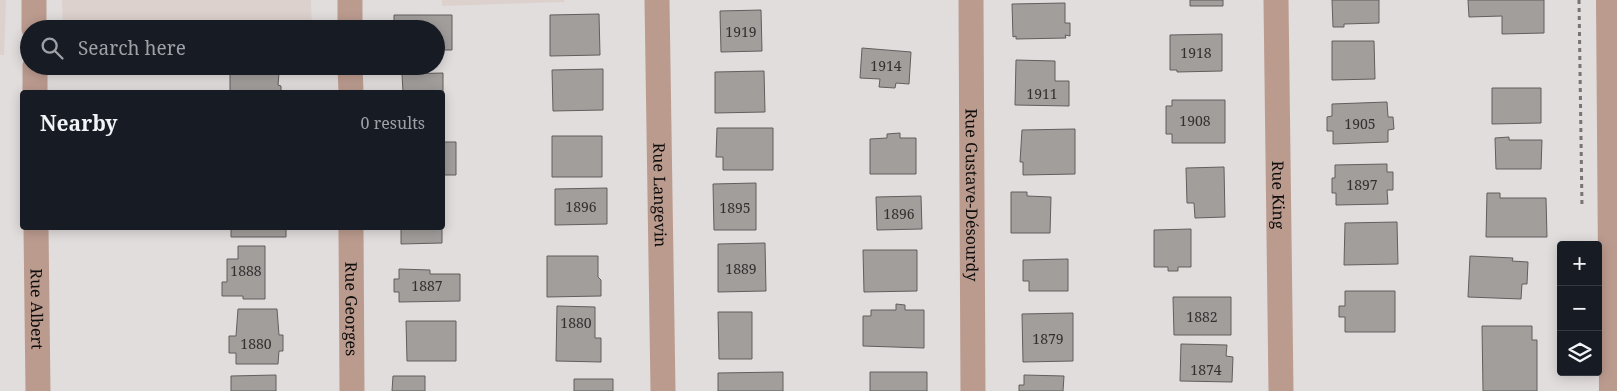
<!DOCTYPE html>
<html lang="en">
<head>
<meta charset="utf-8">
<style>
	:root { --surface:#171b24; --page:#242831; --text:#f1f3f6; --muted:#9ea1a6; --line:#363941 }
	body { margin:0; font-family:"Noto Serif",serif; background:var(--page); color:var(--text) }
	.controls { position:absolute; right:15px; bottom:15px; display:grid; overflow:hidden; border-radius:5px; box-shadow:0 2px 12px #0003 }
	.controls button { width:45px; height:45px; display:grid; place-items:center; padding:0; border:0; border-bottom:1px solid var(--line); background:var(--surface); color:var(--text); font:25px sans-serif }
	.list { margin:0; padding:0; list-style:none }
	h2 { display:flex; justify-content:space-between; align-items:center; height:65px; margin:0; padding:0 20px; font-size:21px }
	h2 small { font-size:16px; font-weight:400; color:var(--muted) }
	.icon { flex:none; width:28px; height:28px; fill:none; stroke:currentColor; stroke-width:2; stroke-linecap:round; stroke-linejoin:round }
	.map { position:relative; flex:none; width:1617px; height:391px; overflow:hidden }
	.search { position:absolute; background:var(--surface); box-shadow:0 2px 12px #0003; left:20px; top:20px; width:425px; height:55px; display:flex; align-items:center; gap:12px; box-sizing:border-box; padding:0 18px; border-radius:28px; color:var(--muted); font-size:19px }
	.panel { position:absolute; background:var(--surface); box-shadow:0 2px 12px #0003; left:20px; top:90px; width:425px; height:140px; border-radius:5px }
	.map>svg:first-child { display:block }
</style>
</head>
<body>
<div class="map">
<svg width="1617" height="391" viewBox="0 0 1617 391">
	<rect width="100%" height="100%" fill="#e1dddc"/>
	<!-- built -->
	<path fill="#ddd1cd" d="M 0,0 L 6,0 L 4,55 L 0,55 Z
		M 62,0 L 311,0 L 312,29 L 63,29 Z
		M 442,0 L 564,0 L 565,2 L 442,6 Z
		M 63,66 L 312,66 L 312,67 L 63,68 Z"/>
	<!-- building -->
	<path fill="#a19e9c" stroke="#615e5d" d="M 1190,0 L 1223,0 L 1223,6 L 1190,6 Z
		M 1332,0 L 1379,0 L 1379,23 L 1344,24 L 1344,27 L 1333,27 Z
		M 1468,0 L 1544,0 L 1544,33 L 1502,34 L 1502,16 L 1469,17 Z
		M 1065,3 L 1065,23 L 1070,23 L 1070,36 L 1065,35 L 1066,38 L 1016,39 L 1016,36 L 1013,37 L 1012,4 Z
		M 761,10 L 762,51 L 721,52 L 720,11 Z
		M 599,14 L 600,55 L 550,56 L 550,15 Z
		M 394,15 L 452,15 L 452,50 L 436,50 L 436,29 L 394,29 Z
		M 1222,34 L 1222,71 L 1177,72 L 1177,70 L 1170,70 L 1170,35 Z
		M 1332,41 L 1374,41 L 1375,79 L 1332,80 Z
		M 862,48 L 911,52 L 909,84 L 896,83 L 895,88 L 879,87 L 880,79 L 860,78 Z
		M 1016,60 L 1055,61 L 1055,81 L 1069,81 L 1069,106 L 1015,105 Z
		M 603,69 L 603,110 L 553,111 L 552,70 Z
		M 764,71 L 765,112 L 715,113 L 715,72 Z
		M 230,73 L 279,73 L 278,85 L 281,86 L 281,91 L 286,92 L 230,92 Z
		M 443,73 L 443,122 L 442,122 L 442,92 L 403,92 L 402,74 Z
		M 1492,88 L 1541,88 L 1541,123 L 1492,124 Z
		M 1172,100 L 1225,100 L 1225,143 L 1172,143 L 1172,134 L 1166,134 L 1166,106 L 1172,106 Z
		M 1387,102 L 1388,117 L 1393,117 L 1394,129 L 1388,130 L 1388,142 L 1333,144 L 1333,131 L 1327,131 L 1327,117 L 1332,116 L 1332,104 Z
		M 717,128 L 773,128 L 773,170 L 723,170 L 723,157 L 716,157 Z
		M 1075,129 L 1075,174 L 1023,175 L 1023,162 L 1020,162 L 1022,130 Z
		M 900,133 L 900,138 L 916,138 L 916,174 L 870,174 L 870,139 L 887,138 L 887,134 Z
		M 552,136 L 602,136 L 602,177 L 552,177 Z
		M 1509,137 L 1509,140 L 1542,140 L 1541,169 L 1496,169 L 1495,138 Z
		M 442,142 L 456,142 L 456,175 L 442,175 Z
		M 1387,164 L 1387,172 L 1393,172 L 1393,190 L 1387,190 L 1388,204 L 1336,205 L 1336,193 L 1332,193 L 1332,178 L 1335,178 L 1335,165 Z
		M 1224,167 L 1225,217 L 1195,218 L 1194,203 L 1187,203 L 1186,168 Z
		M 756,183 L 756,230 L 714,230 L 713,184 Z
		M 607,188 L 607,224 L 555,225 L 555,189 Z
		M 1011,192 L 1027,192 L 1027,196 L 1051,197 L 1050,233 L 1011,233 Z
		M 1487,193 L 1500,193 L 1500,198 L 1546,198 L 1547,237 L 1486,237 Z
		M 921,196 L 922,229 L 877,230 L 876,197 Z
		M 1397,222 L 1398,264 L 1344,265 L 1345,223 Z
		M 231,228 L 286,228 L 286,237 L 231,237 Z
		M 401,228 L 442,228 L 442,243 L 401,244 Z
		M 1191,229 L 1191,267 L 1178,267 L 1178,271 L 1168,271 L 1168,267 L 1154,267 L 1154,230 Z
		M 765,243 L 766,291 L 718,292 L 718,244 Z
		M 238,246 L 265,246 L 265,299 L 243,299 L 243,296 L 222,296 L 222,282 L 227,282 L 227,259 L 238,259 Z
		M 863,250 L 917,250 L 917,291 L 864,292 Z
		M 547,256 L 598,256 L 598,277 L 601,280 L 601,296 L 547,297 Z
		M 1470,256 L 1513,258 L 1512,261 L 1528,262 L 1527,284 L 1522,284 L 1521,299 L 1468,297 Z
		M 1068,259 L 1068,291 L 1029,291 L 1029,281 L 1023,281 L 1023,260 Z
		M 399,269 L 430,270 L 430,274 L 460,274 L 460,301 L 399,302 L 399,292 L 394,292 L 394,279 L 399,279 Z
		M 1345,291 L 1395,291 L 1395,332 L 1345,332 L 1345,317 L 1339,317 L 1339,306 L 1345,306 Z
		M 1173,297 L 1231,297 L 1231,335 L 1174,335 Z
		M 896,304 L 905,305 L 905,310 L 924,310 L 924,348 L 863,346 L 863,316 L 871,316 L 871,310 L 896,310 Z
		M 557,306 L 595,307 L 595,338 L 601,338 L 601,362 L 556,361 Z
		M 238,309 L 277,309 L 279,335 L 283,335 L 283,351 L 279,351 L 278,364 L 236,364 L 236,353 L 229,353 L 229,336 L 236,336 Z
		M 718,312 L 752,312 L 752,359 L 719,359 Z
		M 1073,313 L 1073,361 L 1023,362 L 1022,314 Z
		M 406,321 L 456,321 L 456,361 L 407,361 Z
		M 1482,326 L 1532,326 L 1532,340 L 1537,340 L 1537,391 L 1483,391 Z
		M 1181,344 L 1227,345 L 1226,356 L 1233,357 L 1232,382 L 1180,381 Z
		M 783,372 L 783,391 L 718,391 L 718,373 Z
		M 870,372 L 927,372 L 927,391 L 870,391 Z
		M 276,375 L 276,391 L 231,391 L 231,376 Z
		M 1024,375 L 1064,376 L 1063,391 L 1019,391 L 1019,385 L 1024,385 Z
		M 393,376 L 425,376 L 425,391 L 392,391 Z
		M 574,379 L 613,379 L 613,391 L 574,391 Z"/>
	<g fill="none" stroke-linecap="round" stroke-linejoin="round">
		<!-- path -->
		<path stroke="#777473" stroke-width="3" stroke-dasharray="4 4" stroke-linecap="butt" d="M 1579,0 L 1582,207"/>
		<!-- minor -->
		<g stroke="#bc9b8f" stroke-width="25">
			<path d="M 34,0 L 34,29"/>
			<path d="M 350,0 L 350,29"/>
			<path id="s1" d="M 657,0 L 663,391"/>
			<path id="s2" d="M 971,0 L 973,391"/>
			<path id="s3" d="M 1276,0 L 1281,391"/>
			<path d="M 35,66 L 35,92"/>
			<path d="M 350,66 L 351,92"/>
			<path id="s4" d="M 36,228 L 38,391"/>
			<path id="s5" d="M 351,228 L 352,391"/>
		</g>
		<!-- tertiary -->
		<path stroke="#bc9b8f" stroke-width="28" d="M 1610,0 L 1613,391"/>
	</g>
	<g text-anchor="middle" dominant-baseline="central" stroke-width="4.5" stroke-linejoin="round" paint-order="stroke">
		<!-- number labels -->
		<g font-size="14" fill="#333130">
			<text x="741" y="31">1919</text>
			<text x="1196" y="52">1918</text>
			<text x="886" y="65">1914</text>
			<text x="1042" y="93">1911</text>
			<text x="1195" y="120">1908</text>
			<text x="1360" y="123">1905</text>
			<text x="1362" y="184">1897</text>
			<text x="581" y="206">1896</text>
			<text x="735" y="207">1895</text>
			<text x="899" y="213">1896</text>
			<text x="741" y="268">1889</text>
			<text x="246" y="270">1888</text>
			<text x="427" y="285">1887</text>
			<text x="1202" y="316">1882</text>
			<text x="576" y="322">1880</text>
			<text x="1048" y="338">1879</text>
			<text x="256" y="343">1880</text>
			<text x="1206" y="369">1874</text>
		</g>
		<!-- street labels -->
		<g font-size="16" fill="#0e0d0c" stroke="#fff">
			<text stroke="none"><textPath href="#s1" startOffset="195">Rue Langevin</textPath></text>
			<text stroke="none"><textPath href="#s2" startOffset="195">Rue Gustave-Désourdy</textPath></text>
			<text stroke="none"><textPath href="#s3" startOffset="195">Rue King</textPath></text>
			<text stroke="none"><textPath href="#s4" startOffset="81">Rue Albert</textPath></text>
			<text stroke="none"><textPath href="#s5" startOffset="81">Rue Georges</textPath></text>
		</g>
	</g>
</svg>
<div class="controls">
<button>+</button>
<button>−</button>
<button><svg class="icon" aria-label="layers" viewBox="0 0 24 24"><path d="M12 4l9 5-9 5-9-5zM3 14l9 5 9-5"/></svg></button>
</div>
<div class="search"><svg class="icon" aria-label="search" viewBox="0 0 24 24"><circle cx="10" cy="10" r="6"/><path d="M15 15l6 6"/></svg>Search here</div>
<section class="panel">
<h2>Nearby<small>0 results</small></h2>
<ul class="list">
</ul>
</section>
</div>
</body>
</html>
